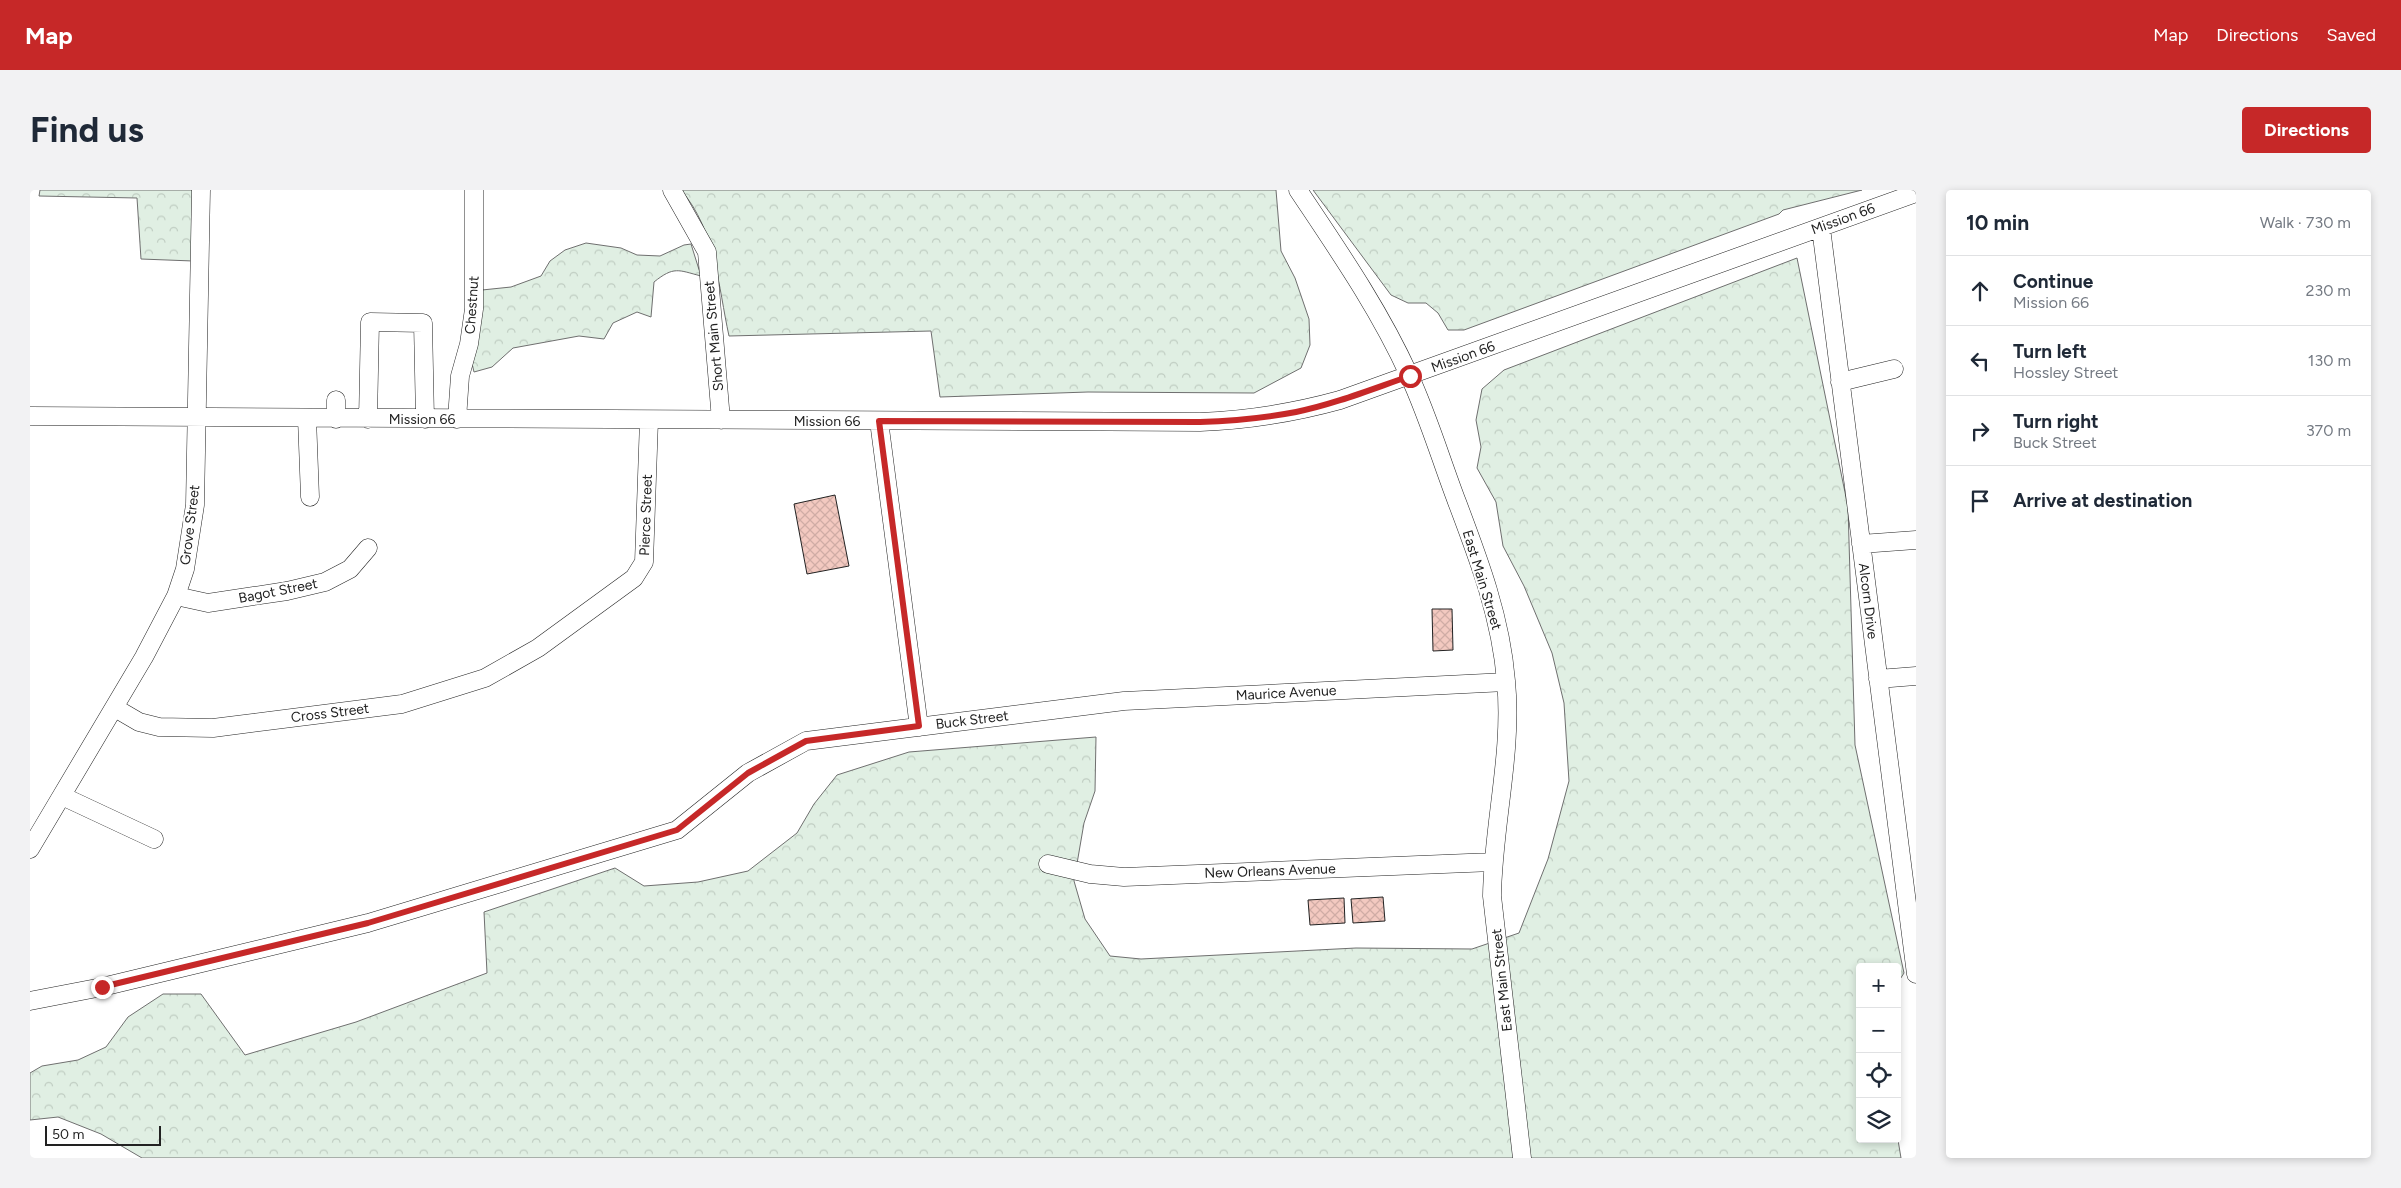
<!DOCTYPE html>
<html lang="en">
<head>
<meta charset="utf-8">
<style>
	:root { --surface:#fff; --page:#f2f2f3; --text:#1f2937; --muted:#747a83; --line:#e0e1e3; --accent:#c62828 }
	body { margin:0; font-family:Figtree,sans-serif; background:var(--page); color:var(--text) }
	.controls { position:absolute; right:15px; bottom:15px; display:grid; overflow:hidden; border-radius:5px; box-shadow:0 2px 8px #0003 }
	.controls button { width:45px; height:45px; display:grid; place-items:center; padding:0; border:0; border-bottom:1px solid var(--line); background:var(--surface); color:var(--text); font:25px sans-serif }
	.scale { position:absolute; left:15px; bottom:12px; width:116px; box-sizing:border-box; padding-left:5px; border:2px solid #222; border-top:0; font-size:14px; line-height:18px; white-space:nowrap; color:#222; -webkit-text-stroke:4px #fff; paint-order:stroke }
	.stop { position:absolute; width:15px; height:15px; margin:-11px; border:4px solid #c62828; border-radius:50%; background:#fff }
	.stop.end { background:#c62828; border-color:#fff; box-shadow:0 1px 5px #0008 }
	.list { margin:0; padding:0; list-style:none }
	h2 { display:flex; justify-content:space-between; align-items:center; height:65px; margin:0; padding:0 20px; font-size:21px }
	h2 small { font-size:16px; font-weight:400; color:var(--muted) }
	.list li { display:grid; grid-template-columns:32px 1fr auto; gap:15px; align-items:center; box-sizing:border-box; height:70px; padding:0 20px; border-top:1px solid var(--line) }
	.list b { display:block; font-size:19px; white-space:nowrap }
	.list p { margin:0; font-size:16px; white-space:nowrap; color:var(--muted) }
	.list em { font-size:16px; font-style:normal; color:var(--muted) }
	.icon { flex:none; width:28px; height:28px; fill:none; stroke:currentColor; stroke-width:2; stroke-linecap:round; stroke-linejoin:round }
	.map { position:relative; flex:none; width:1886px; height:968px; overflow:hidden; border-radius:5px }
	header { display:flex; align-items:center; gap:30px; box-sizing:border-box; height:70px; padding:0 25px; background:var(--accent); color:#fff }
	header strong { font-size:24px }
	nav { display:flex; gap:28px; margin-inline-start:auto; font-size:18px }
	.intro { display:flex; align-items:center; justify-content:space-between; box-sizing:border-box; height:120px; padding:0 30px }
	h1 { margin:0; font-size:35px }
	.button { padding:12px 22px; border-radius:5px; background:var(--accent); color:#fff; font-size:18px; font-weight:700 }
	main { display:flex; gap:30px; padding:0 30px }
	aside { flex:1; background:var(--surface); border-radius:5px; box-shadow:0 2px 8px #0003 }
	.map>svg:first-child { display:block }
</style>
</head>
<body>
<header>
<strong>Map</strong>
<nav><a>Map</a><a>Directions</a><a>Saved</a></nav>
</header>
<div class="intro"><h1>Find us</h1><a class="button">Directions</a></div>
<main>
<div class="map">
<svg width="1886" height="968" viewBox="0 0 1886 968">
	<defs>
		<pattern id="forest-crowns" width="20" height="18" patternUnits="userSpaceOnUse" patternTransform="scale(1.25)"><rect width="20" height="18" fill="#e0efe3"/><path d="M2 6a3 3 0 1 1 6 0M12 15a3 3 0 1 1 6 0" fill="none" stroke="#c0cdc2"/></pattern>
		<pattern id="building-cross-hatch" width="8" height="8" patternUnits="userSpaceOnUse" patternTransform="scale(1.25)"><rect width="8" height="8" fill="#f3c9c0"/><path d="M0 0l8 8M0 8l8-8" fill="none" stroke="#d0aca5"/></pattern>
	</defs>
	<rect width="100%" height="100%" fill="#fff"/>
	<!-- forest -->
	<path fill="url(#forest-crowns)" stroke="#6f6f6f" d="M 10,0 L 163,0 L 163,71 L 111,69 L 107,8 L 9,6 Z
		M 651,0 L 1246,0 L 1251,61 L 1265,88 L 1279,129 L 1280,155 L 1271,178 L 1224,203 L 1058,202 L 910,207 L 901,141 L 699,146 C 688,96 686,41 651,0 Z
		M 1283,0 L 1832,0 L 1753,20 L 1749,24 L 1434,140 L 1418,140 L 1408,123 L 1396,113 L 1378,113 L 1361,105 Z
		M 556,53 L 591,58 L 607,65 L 630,66 L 654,55 L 661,54 L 671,86 C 648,80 644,76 624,92 L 621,127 L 607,122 L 583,133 L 574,149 L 549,146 L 483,158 L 462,177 L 444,182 L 441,169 L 452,100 L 481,97 L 511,86 L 520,71 L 535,60 Z
		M 1767,68 L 1818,317 L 1825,555 L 1874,783 L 1867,794 L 1867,777 L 1830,777 L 1830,949 L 1867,949 L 1867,944 L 1871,968 L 112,968 L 71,944 L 28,927 L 0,930 L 0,883 L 12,876 L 48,870 L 76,857 L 98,827 L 133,804 L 171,804 L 215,865 L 326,832 L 457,783 L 454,722 L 585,678 L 614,696 L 668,692 L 718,681 L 767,643 L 784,614 L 807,585 L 879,562 L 1066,547 L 1065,601 L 1054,633 L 1044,691 L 1055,729 L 1080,766 L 1111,769 L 1326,758 L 1442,759 L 1489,743 L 1518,669 L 1539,591 L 1534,513 L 1522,463 L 1494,396 L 1473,356 L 1466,312 L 1447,278 L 1451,257 L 1446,230 L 1452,199 L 1474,180 Z"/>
	<!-- building -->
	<path fill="url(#building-cross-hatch)" stroke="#222" d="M 805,305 L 819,376 L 777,384 L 764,314 Z
		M 1402,419 L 1422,419 L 1423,460 L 1403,461 Z
		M 1353,707 L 1355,731 L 1323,733 L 1321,709 Z
		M 1314,708 L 1315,733 L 1280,735 L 1278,710 Z"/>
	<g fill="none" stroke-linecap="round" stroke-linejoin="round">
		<defs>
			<path id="minor" d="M 642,0 L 677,62 L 691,230
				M 1268,0 C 1308,60 1349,119 1379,185 C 1398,226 1411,270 1427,312 C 1449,370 1471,428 1476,491 C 1483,562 1463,634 1462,706 L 1492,968
				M 1791,38 L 1886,784
				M 1810,192 L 1864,179
				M 0,226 L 1170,232 C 1218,230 1263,223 1310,210 L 1886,3
				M 277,228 L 280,307
				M 306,229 L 306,210
				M 338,229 L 340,132 L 393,133 L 395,229
				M 427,229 L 430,186 L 439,154 L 444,119 L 444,0
				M 849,231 L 889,537
				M 1831,354 L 1886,350
				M 146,406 L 178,413 L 257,401 L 295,392 L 320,379 L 338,358
				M 1848,489 L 1886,486
				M 85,518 L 109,532 L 129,537 L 183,538 L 372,514 L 455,488 L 508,458 L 604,388 L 614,372 L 619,230
				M 32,606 L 124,649
				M 0,659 L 114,467 L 146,406 L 155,379 L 165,315 L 171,0
				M 1018,674 L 1060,684 L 1094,687 L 1463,672
				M 0,811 L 72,797 L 338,733 L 647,640 L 718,583 L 776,551 L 1094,511 L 1476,492"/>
		</defs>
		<!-- minor casing -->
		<use href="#minor" stroke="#222" stroke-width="19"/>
		<!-- minor -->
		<use href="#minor" stroke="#fff" stroke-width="18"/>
	</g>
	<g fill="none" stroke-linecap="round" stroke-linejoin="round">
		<!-- route -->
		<path stroke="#c62828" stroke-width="6" d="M 72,797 L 338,733 L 647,640 L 718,583 L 776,551 L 889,536 L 849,231 L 1170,232 C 1202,231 1234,228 1266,222 C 1305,214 1342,199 1380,186"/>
	</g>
	<g text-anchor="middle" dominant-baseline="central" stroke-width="4" stroke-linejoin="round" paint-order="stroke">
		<!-- street labels -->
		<g font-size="14" fill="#222" stroke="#fff">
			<text transform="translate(1813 29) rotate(-20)">Mission 66</text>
			<text transform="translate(442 115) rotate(-86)">Chestnut</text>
			<text transform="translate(684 146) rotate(-95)">Short Main Street</text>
			<text transform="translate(1433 167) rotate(-20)">Mission 66</text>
			<text x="392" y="229">Mission 66</text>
			<text x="797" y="231">Mission 66</text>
			<text transform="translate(616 325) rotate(-88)">Pierce Street</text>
			<text transform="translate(160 335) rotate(-83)">Grove Street</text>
			<text transform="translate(1452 390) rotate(73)">East Main Street</text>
			<text transform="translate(248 401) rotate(-11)">Bagot Street</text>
			<text transform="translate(1838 411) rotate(83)">Alcorn Drive</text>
			<text transform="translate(1256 503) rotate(-3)">Maurice Avenue</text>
			<text transform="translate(300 523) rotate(-7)">Cross Street</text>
			<text transform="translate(942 530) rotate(-7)">Buck Street</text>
			<text transform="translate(1240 681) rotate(-2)">New Orleans Avenue</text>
			<text transform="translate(1472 790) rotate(-96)">East Main Street</text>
		</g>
	</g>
</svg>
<div class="controls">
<button>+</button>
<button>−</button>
<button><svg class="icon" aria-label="locate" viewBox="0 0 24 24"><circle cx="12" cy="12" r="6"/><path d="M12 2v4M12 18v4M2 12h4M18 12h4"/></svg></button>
<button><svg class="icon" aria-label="layers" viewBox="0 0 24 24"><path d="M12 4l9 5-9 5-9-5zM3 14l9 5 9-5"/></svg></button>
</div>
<div class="scale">50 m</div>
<div class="stop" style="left:1380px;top:186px"></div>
<div class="stop end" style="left:72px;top:797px"></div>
</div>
<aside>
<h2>10 min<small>Walk · 730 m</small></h2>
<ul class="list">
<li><svg class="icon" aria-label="ahead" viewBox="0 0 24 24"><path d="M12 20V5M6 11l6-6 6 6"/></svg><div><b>Continue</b><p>Mission 66</p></div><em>230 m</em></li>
<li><svg class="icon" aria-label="left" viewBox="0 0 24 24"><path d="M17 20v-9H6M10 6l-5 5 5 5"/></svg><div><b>Turn left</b><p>Hossley Street</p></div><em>130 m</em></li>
<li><svg class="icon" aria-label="right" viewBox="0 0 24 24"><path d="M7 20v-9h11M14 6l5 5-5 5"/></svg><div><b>Turn right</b><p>Buck Street</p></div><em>370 m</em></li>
<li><svg class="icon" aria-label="arrive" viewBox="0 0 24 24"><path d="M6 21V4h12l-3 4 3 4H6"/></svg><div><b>Arrive at destination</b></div></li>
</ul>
</aside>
</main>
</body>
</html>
